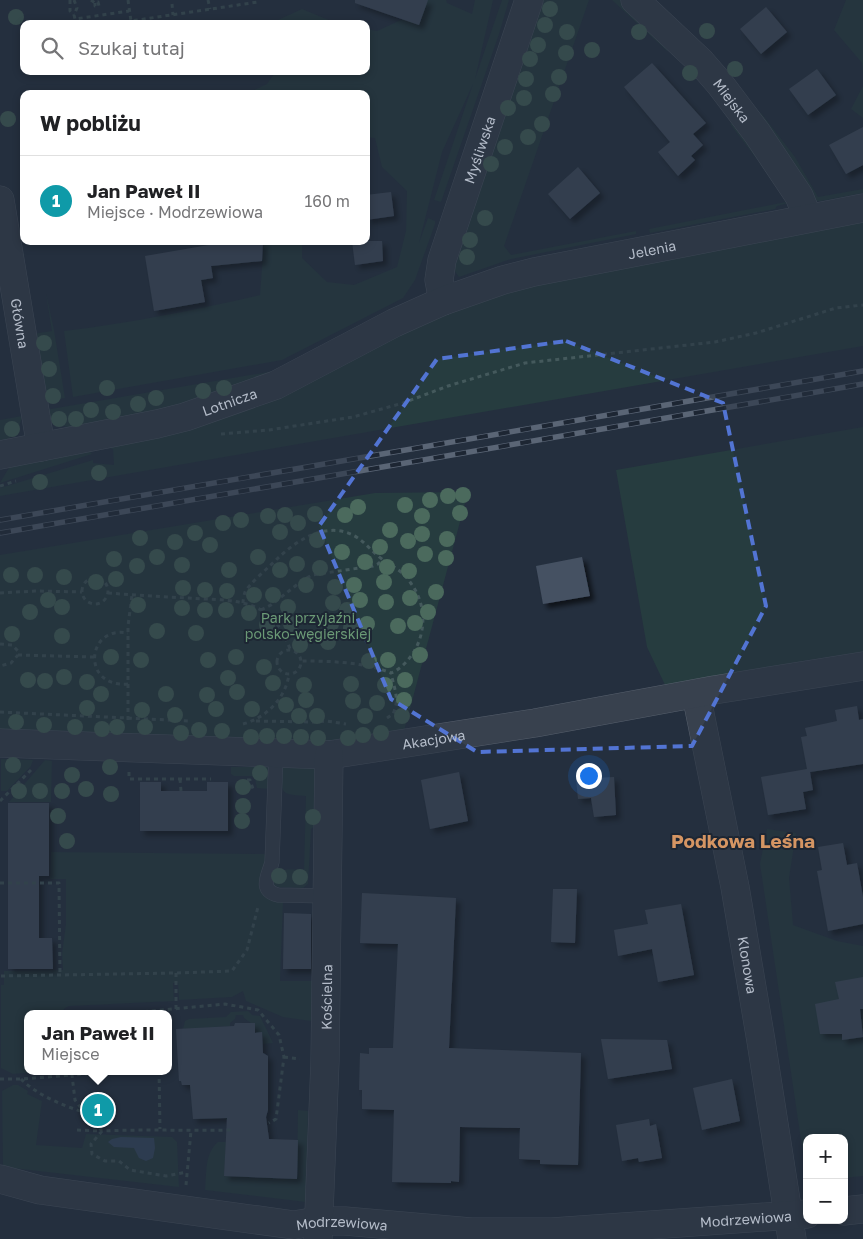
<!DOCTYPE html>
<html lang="pl">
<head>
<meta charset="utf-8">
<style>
	:root { --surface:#fff; --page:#f6f6f6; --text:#202124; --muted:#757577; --line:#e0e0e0; --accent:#506383 }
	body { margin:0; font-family:"Golos Text",sans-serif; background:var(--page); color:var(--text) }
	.controls { position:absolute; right:15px; bottom:15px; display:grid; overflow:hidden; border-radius:10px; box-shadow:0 2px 8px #0003 }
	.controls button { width:45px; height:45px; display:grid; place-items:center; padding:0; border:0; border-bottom:1px solid var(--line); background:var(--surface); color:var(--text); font:25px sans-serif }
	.you { position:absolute; left:588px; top:775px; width:18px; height:18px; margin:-12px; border:4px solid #fff; border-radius:50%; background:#1a73e8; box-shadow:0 0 0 8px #1a73e833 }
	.badge { display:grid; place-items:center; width:32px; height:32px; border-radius:50%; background:var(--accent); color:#fff; font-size:16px; font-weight:700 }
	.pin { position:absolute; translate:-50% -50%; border:2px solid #fff; box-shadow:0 1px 5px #0006 }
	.popup { position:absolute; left:24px; top:1010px; width:148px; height:65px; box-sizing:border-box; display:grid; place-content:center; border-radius:10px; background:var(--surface); filter:drop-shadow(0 1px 4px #0005); font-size:16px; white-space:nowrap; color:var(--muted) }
	.popup b { font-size:19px; color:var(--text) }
	.popup::after { content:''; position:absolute; left:50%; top:100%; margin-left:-10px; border:10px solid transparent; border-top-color:var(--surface) }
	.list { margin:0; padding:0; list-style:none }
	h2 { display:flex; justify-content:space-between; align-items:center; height:65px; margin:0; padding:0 20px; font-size:21px }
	h2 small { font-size:16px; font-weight:400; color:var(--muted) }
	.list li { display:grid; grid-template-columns:32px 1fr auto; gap:15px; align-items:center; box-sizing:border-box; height:90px; padding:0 20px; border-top:1px solid var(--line) }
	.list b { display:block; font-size:19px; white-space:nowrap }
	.list p { margin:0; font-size:16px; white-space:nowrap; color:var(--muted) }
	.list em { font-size:16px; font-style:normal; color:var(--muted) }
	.icon { flex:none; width:28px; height:28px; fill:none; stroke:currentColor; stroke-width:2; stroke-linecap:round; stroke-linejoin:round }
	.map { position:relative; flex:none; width:863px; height:1239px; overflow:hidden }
	.search { position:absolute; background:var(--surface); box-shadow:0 2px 8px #0003; left:20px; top:20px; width:350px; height:55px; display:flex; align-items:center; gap:12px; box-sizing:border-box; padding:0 18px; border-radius:10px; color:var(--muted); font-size:19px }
	.panel { position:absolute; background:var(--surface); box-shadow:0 2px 8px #0003; left:20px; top:90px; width:350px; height:155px; border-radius:10px }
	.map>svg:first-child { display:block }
</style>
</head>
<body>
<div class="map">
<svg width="863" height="1239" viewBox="0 0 863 1239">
	<defs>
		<filter id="shadow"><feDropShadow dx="4.5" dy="4.5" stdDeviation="2.5" flood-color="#0009"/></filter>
	</defs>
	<rect width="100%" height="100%" fill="#242f3e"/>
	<!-- green -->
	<path fill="#263c3f" d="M 410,0 L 446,0 L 447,3 L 472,14 L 475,0 L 493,0 L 475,79 L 502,0 L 509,0 L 499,34 L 441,202 L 434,200 L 473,84 L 442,152 L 419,243 L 428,218 L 435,221 L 435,224 L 415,280 L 403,298 L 282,360 L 73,397 L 64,331 C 130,323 195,310 260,295 L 264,241 L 302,241 L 302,258 L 327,282 L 354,285 L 397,267 L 406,231 L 407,191 L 382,167 L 375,138 L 366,137 L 366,94 L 246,94 L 267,84 L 276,71 L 366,71 L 366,29 L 377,31 L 412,15 Z
		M 541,0 L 589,0 L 504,246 L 511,255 L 636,231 L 636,234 L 511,259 L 459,277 L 454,270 L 454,256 Z
		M 612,0 L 623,0 L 670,48 L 667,51 Z
		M 846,0 L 863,0 L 863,73 L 862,63 L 834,30 Z
		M 302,9 L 338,24 L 278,24 L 278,20 Z
		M 863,86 L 863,118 L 851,109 Z
		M 761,113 L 795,157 L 818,197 L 863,189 L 863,193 L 821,201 L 810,201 L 756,117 Z
		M 736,121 L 792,202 L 777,206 L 775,209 L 650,233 L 649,229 L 786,202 L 759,162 L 730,124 Z
		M 863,220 L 863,346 L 0,496 L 0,488 L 93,460 L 93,463 L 114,465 L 113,449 L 103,446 L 161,437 L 260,406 L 428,318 L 540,281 Z
		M 46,294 L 54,330 L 65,398 L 43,402 L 33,334 L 52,331 Z
		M 274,371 L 241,386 L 149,414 L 73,428 C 60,426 52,422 45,410 Z
		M 22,416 C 20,430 12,438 0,444 L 0,420 Z
		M 863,427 L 863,652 L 808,660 L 666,687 L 647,647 L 616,470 Z
		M 89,450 L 92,454 L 0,483 L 10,466 Z
		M 468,492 L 404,731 L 335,745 L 0,733 L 0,555 L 375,493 Z
		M 1,759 L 33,760 L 31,766 L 7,791 L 1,791 Z
		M 45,760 L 52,761 L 51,802 L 9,802 Z
		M 231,767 L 269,767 L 269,789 L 257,788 L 255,779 L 252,776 L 234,776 L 231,774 Z
		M 283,767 L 315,768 L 318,824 L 311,829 L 308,884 L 303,888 L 278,887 L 274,885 C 268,865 293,870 304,870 L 306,796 C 278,794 282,794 283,767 Z
		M 767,829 L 796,833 L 789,878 L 793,925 L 837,941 L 863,946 L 863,1176 L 844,1178 L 844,1138 L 807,1138 L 807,1163 L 804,1160 L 760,864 Z
		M 51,852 L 264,854 L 267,857 C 258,883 251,894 283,902 L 280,981 L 313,981 L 311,1021 L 283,1017 L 246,1001 L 243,991 L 232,997 L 179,1000 L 178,983 L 173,983 L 174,1001 L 69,1006 L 65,1008 L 60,1014 L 28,1014 L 28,1071 L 49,1071 L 13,1074 L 1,1068 L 1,985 L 4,985 L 4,971 L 63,970 L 62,954 L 66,924 L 66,879 L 50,879 Z
		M 248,1011 L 252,1015 L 260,1016 L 273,1043 L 263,1044 L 262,1033 L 255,1033 L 255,1023 L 251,1023 L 244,1018 L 243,1015 L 236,1015 L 235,1019 L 230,1023 L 230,1026 L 183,1029 L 185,1021 L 189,1019 L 226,1017 L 231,1012 Z
		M 13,1085 L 18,1085 L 28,1091 L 27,1094 L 42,1101 L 36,1145 L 82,1148 L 86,1134 L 172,1137 L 177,1142 L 179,1187 L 3,1167 L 2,1091 Z
		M 298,1110 L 308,1111 L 306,1202 L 205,1190 C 207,1173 204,1154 218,1142 L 226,1142 L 224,1176 L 297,1179 Z"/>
	<!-- water -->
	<path fill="#394c67" d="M 121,1137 L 154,1138 L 155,1148 L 153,1158 L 146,1161 L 139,1158 L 134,1148 L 114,1147 L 108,1142 L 112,1139 Z"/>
	<!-- building -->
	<path fill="#455162" filter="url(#shadow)" d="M 355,0 L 428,0 L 419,25 L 355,3 Z
		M 766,7 L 787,32 L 761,54 L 740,29 Z
		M 652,63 L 706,123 L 693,134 L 703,145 L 691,156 L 695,160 L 678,176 L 658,152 L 670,142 L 624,87 Z
		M 817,69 L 836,95 L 808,115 L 789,89 Z
		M 863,127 L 863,165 L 846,174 L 829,145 Z
		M 578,167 L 600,193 L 570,219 L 548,194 Z
		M 391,192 L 394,216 L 366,220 L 366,195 Z
		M 232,241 L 263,241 L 262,261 L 211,266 L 213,278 L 201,280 L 205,302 L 154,311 L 145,256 Z
		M 352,241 L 382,241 L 383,261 L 355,265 Z
		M 582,557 L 590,596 L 543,604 L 536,566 Z
		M 857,706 L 859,720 L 863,719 L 863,764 L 810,772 L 813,790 L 803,792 L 806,809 L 768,815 L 761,777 L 807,769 L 801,737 L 807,736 L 805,728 L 837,721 L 835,710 Z
		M 459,772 L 468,821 L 430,829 L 421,780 Z
		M 614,777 L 616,815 L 594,817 L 591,798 L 578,799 L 576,779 Z
		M 140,782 L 161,782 L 161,791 L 207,791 L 207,782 L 228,782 L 228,831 L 140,831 Z
		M 8,803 L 49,803 L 49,876 L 39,876 L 39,938 L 52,938 L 53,969 L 8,969 Z
		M 843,843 L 847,865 L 857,863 L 863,897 L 863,924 L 828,931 L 817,871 L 822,870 L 818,847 Z
		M 553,889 L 577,889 L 575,943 L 551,942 Z
		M 362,893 L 456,898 L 449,1048 L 581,1053 L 578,1165 L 540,1164 L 540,1160 L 519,1159 L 520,1128 L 460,1127 L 459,1182 L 451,1181 L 451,1183 L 392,1182 L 394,1110 L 362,1109 L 362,1090 L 359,1090 L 360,1053 L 369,1054 L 369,1048 L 393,1048 L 398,944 L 360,943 Z
		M 681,904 L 694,975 L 658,982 L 652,949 L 618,956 L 614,930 L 648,924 L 645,910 Z
		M 284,913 L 311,914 L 311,969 L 283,969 Z
		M 863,977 L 863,1009 L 860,1009 L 863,1037 L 842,1040 L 842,1034 L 820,1034 L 815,1004 L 839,999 L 835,982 Z
		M 235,1023 L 255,1023 L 255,1033 L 262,1032 L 263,1053 L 268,1056 L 268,1110 L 266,1117 L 269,1139 L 298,1140 L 297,1179 L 224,1176 L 227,1118 L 193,1119 L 190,1085 L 182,1085 L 181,1081 L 179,1081 L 176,1029 L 234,1026 Z
		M 601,1039 L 667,1040 L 672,1069 L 608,1079 Z
		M 732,1079 L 740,1121 L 702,1130 L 693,1088 Z
		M 649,1119 L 650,1126 L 656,1124 L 662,1158 L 639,1162 L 638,1158 L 622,1161 L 616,1125 Z"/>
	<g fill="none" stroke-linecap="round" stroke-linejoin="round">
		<defs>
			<path id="service" d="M 276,754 L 272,862 C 269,875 258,890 278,895 L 327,896"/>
			<g id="minor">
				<path id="s1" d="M 635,0 L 700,61 L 720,84 L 757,133 L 799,196 L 808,218"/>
				<path id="s2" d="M 0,200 L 41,447"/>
				<path id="s3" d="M 443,301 L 439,280 L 442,260 L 529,0"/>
				<path id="s4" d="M 0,455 L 157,424 L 185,417 L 276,385 L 394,323 L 443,301 L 503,280 L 534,272 L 863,208"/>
				<path id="s5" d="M 696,694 L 735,887 L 761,1041 L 792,1239"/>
				<path id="s6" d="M 0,743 L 329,755 L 535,723 L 714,690 L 863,666"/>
				<path id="s7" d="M 0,1179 L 40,1190 L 294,1225 L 318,1221 L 345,1221 L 471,1232 L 552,1232 L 807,1214"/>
				<path d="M 844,1211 L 863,1209"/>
				<path id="s8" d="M 318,1238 L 325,1061 L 329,755"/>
			</g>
		</defs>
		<!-- service casing -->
		<use href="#service" stroke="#565f6c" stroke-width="15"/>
		<!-- minor casing -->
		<use href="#minor" stroke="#565f6c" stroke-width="29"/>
		<!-- path -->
		<path stroke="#44595c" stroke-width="3" stroke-dasharray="4 4" stroke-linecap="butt" d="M 70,0 L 70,11 L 74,15
			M 74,0 L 77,8 L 74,15 L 75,19 L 129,11
			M 91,0 L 95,3 L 98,2 L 99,6 L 95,6 L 95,3
			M 128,0 L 131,21 L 258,2 L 258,0
			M 208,0 L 210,9
			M 172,4 L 173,15
			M 221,434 L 269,430 L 353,417 L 403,403 L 448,386 L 525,363 L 715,342 L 756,333 L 836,308 L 863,305
			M 0,486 L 16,481
			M82 591a13 13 0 1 1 26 0a13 13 0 1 1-26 0Z
			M 0,593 L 35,591 L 82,592
			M 108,593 C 135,595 162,597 189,598 C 212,600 240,598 261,610 C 276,618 284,633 290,649
			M 243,603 C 243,600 244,595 245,592 C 248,585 270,566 277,559 C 298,539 329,519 358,538 C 365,543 371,550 378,556 C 390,566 399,567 410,582 C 427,604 427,634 411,656 C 406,663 399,670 391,673 C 364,662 330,661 302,661
			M 261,610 L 271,605 L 303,580 L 312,575 L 373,566 L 378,564 L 383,559
			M 0,644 L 12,645 L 18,651 L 18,655 L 11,663 L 0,666
			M277 662a12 12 0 1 1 24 0a12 12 0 1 1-24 0Z
			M 18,655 L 94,657
			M 128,684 C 81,688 86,625 128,633
			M 0,712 L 190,721
			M 387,718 L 393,714 C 400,699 394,688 391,673
			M 128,720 L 128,626 L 132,595
			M 256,721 L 313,722 L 327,721 L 346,724
			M 243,724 C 266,718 286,698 289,674
			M 129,772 L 129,779 L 211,779
			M 180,779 L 181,791
			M 247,780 L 250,780 L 254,792
			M 0,801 L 31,770
			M 0,883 L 59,883 L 60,975
			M 176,973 L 176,1009
			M 1,976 L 176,973 L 232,971 L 247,950 L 258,907
			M 120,1014 L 225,1004 L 258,1010 L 279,1035 L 284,1057 L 276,1119 L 269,1123
			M 284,1057 L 300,1059
			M 129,1071 L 72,1075 L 75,1100 L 84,1112 L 102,1131 C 145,1129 188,1131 231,1130
			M 159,1071 L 160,1129
			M 0,1079 L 21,1079 L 72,1075 L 72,1071
			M 21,1079 C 37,1095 62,1105 83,1112
			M 77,1130 L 102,1131
			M 102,1131 L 91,1144 L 92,1154 L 105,1161 L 119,1161 L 130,1170 L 166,1176 L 187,1172
			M 186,1185 L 191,1131"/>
		<!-- service -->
		<use href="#service" stroke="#38414e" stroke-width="14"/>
		<!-- minor -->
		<use href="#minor" stroke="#38414e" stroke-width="28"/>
		<defs>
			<path id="rail" d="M 0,520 L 863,371
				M 0,533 L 863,384"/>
		</defs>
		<!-- rail casing -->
		<use href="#rail" stroke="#5a6575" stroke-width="5.5"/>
		<!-- rail -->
		<use href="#rail" stroke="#1d2633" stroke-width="4" stroke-dasharray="11" stroke-linecap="butt"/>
	</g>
	<!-- trees -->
	<g fill="#4b6a5d">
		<circle cx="550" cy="9" r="8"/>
		<circle cx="16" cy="17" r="8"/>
		<circle cx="545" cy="25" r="8"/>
		<circle cx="707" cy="31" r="8"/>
		<circle cx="567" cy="32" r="8"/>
		<circle cx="639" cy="32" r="8"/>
		<circle cx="538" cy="45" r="8"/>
		<circle cx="592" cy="50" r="8"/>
		<circle cx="566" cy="53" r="8"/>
		<circle cx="530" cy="59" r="8"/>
		<circle cx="735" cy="69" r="8"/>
		<circle cx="690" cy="73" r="8"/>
		<circle cx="559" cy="77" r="8"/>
		<circle cx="526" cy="79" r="8"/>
		<circle cx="553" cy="94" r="8"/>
		<circle cx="524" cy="98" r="8"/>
		<circle cx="508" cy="108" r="8"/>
		<circle cx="8" cy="119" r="8"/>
		<circle cx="542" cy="124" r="8"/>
		<circle cx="528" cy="137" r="8"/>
		<circle cx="505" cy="147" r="8"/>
		<circle cx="491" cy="164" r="8"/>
		<circle cx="485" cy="218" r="8"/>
		<circle cx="470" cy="240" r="8"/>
		<circle cx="467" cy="257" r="8"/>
		<circle cx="44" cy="343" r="8"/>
		<circle cx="49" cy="369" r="8"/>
		<circle cx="107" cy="388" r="8"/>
		<circle cx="224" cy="388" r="8"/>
		<circle cx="203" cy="391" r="8"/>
		<circle cx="53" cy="396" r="8"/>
		<circle cx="156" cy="398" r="8"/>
		<circle cx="138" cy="404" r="8"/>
		<circle cx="91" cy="410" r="8"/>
		<circle cx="113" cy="412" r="8"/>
		<circle cx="59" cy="419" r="8"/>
		<circle cx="76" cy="419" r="8"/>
		<circle cx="12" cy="429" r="8"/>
		<circle cx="99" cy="473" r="8"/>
		<circle cx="40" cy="482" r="8"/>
		<circle cx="463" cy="495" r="8"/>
		<circle cx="448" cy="496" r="8"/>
		<circle cx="430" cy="500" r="8"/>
		<circle cx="405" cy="505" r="8"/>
		<circle cx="358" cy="507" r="8"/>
		<circle cx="460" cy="513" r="8"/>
		<circle cx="315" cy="514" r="8"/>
		<circle cx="285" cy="515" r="8"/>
		<circle cx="345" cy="515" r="8"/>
		<circle cx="268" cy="516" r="8"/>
		<circle cx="422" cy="516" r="8"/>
		<circle cx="241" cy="520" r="8"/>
		<circle cx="223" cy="523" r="8"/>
		<circle cx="298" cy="523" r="8"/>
		<circle cx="390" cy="530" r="8"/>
		<circle cx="280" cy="532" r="8"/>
		<circle cx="195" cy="533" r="8"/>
		<circle cx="422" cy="534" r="8"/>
		<circle cx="140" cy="538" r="8"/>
		<circle cx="447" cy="539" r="8"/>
		<circle cx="317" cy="540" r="8"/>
		<circle cx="408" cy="541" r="8"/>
		<circle cx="175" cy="542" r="8"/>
		<circle cx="210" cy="545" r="8"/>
		<circle cx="380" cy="547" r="8"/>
		<circle cx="342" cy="552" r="8"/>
		<circle cx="425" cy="554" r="8"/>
		<circle cx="157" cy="557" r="8"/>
		<circle cx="258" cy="557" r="8"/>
		<circle cx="446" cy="558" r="8"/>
		<circle cx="114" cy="559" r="8"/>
		<circle cx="365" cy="562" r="8"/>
		<circle cx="297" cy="564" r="8"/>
		<circle cx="182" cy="565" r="8"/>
		<circle cx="137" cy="566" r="8"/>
		<circle cx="387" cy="567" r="8"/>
		<circle cx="320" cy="568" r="8"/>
		<circle cx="229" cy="570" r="8"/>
		<circle cx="280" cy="570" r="8"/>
		<circle cx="409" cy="571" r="8"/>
		<circle cx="11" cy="575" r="8"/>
		<circle cx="35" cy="575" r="8"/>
		<circle cx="64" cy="577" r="8"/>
		<circle cx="116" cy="579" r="8"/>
		<circle cx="96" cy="582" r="8"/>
		<circle cx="384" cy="582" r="8"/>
		<circle cx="306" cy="585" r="8"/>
		<circle cx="354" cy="585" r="8"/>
		<circle cx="335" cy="587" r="8"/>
		<circle cx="183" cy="588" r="8"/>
		<circle cx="205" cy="590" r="8"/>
		<circle cx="227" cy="591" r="8"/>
		<circle cx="436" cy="592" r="8"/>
		<circle cx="254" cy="595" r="8"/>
		<circle cx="273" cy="595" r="8"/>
		<circle cx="410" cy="598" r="8"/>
		<circle cx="48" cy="600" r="8"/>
		<circle cx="360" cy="600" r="8"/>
		<circle cx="386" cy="602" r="8"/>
		<circle cx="333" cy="603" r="8"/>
		<circle cx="138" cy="605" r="8"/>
		<circle cx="62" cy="607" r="8"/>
		<circle cx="288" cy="607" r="8"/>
		<circle cx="182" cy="608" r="8"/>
		<circle cx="205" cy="610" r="8"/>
		<circle cx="226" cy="610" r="8"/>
		<circle cx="347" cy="610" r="8"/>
		<circle cx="30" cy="612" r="8"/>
		<circle cx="428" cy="612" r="8"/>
		<circle cx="249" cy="613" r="8"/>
		<circle cx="415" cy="623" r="8"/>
		<circle cx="291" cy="624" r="8"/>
		<circle cx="331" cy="624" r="8"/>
		<circle cx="367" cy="624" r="8"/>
		<circle cx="267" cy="625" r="8"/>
		<circle cx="398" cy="626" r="8"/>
		<circle cx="351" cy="628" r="8"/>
		<circle cx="157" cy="631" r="8"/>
		<circle cx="196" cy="633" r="8"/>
		<circle cx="12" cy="634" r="8"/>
		<circle cx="62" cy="636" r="8"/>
		<circle cx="328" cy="642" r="8"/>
		<circle cx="300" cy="645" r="8"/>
		<circle cx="420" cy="655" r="8"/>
		<circle cx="111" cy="657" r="8"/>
		<circle cx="236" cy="657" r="8"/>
		<circle cx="141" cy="660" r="8"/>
		<circle cx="208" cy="660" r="8"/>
		<circle cx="388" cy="660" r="8"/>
		<circle cx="369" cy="661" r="8"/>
		<circle cx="264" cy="667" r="8"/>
		<circle cx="64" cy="677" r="8"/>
		<circle cx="228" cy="678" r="8"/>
		<circle cx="28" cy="680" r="8"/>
		<circle cx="405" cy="680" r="8"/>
		<circle cx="45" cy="681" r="8"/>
		<circle cx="87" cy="682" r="8"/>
		<circle cx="273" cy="683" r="8"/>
		<circle cx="351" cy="684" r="8"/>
		<circle cx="304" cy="685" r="8"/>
		<circle cx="385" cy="685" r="8"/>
		<circle cx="237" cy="692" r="8"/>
		<circle cx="101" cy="694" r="8"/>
		<circle cx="166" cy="694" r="8"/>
		<circle cx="207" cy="695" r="8"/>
		<circle cx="306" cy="700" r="8"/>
		<circle cx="404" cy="700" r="8"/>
		<circle cx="353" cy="701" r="8"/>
		<circle cx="377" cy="703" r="8"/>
		<circle cx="286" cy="705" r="8"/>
		<circle cx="87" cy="708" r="8"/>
		<circle cx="216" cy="709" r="8"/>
		<circle cx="252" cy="709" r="8"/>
		<circle cx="142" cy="710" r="8"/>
		<circle cx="175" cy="715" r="8"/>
		<circle cx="299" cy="716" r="8"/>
		<circle cx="317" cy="716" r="8"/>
		<circle cx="365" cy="716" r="8"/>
		<circle cx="402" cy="716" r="8"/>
		<circle cx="16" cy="722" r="8"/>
		<circle cx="44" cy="725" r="8"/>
		<circle cx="75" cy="727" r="8"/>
		<circle cx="117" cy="727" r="8"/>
		<circle cx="145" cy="727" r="8"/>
		<circle cx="102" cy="729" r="8"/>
		<circle cx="199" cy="730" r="8"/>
		<circle cx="222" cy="731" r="8"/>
		<circle cx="181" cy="733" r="8"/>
		<circle cx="381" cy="733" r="8"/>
		<circle cx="363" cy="735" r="8"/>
		<circle cx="267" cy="736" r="8"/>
		<circle cx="284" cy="736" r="8"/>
		<circle cx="251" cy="737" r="8"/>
		<circle cx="301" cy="737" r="8"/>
		<circle cx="318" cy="738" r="8"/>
		<circle cx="348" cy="738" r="8"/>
		<circle cx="13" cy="765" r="8"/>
		<circle cx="110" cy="767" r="8"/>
		<circle cx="260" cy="773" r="8"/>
		<circle cx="72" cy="775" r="8"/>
		<circle cx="243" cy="787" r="8"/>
		<circle cx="86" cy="789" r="8"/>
		<circle cx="19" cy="791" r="8"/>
		<circle cx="40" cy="791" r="8"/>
		<circle cx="62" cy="791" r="8"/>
		<circle cx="111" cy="794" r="8"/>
		<circle cx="243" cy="806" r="8"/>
		<circle cx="58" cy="816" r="8"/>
		<circle cx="313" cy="817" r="8"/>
		<circle cx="242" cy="821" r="8"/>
		<circle cx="67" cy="841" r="8"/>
		<circle cx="279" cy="876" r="8"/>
		<circle cx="300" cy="877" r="8"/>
	</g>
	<!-- marked area -->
	<path d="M0 0H863V1239H0ZM 566,341 L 723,403 L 766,606 L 692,746 L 477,752 L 391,699 L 319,526 L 437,359 Z" fill="#242f3e" fill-opacity=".55" fill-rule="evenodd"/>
	<path fill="none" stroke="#5274d3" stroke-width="4" stroke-dasharray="10 6" stroke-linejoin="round" d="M 566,341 L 723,403 L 766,606 L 692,746 L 477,752 L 391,699 L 319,526 L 437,359 Z"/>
	<g text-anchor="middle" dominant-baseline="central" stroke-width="4" stroke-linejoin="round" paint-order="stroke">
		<!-- street labels -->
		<g font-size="14" fill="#b4bcc9" stroke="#1d2633">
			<text stroke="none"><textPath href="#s1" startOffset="140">Miejska</textPath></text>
			<text stroke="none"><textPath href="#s3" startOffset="158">Myśliwska</textPath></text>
			<text stroke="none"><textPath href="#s4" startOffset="688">Jelenia</textPath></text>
			<text stroke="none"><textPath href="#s2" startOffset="125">Główna</textPath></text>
			<text stroke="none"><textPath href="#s4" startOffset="236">Lotnicza</textPath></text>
			<text stroke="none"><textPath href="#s6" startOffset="435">Akacjowa</textPath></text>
			<text stroke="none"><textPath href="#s5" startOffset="276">Klonowa</textPath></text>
			<text stroke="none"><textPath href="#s8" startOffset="241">Kościelna</textPath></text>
			<text stroke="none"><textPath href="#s7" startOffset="751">Modrzewiowa</textPath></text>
			<text stroke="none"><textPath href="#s7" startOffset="346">Modrzewiowa</textPath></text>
		</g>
		<!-- park labels -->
		<g font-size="14" fill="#6b9a76" stroke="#1d2633">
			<text x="308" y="617">Park przyjaźni<tspan x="308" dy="16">polsko-węgierskiej</tspan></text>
		</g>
		<!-- district labels -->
		<g font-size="19" font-weight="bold" fill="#d59563" stroke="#1d2633">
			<text x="743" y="840">Podkowa Leśna</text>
		</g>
	</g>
</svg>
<div class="controls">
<button>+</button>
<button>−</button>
</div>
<div class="you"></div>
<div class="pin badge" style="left:98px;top:1110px;background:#0f9aa8">1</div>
<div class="popup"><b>Jan Paweł II</b>Miejsce</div>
<div class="search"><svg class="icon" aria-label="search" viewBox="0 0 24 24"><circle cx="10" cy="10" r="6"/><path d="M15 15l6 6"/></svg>Szukaj tutaj</div>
<section class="panel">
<h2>W pobliżu<small></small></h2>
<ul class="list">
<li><span class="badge" style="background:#0f9aa8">1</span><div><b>Jan Paweł II</b><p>Miejsce · Modrzewiowa</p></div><em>160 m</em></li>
</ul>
</section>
</div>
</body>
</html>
